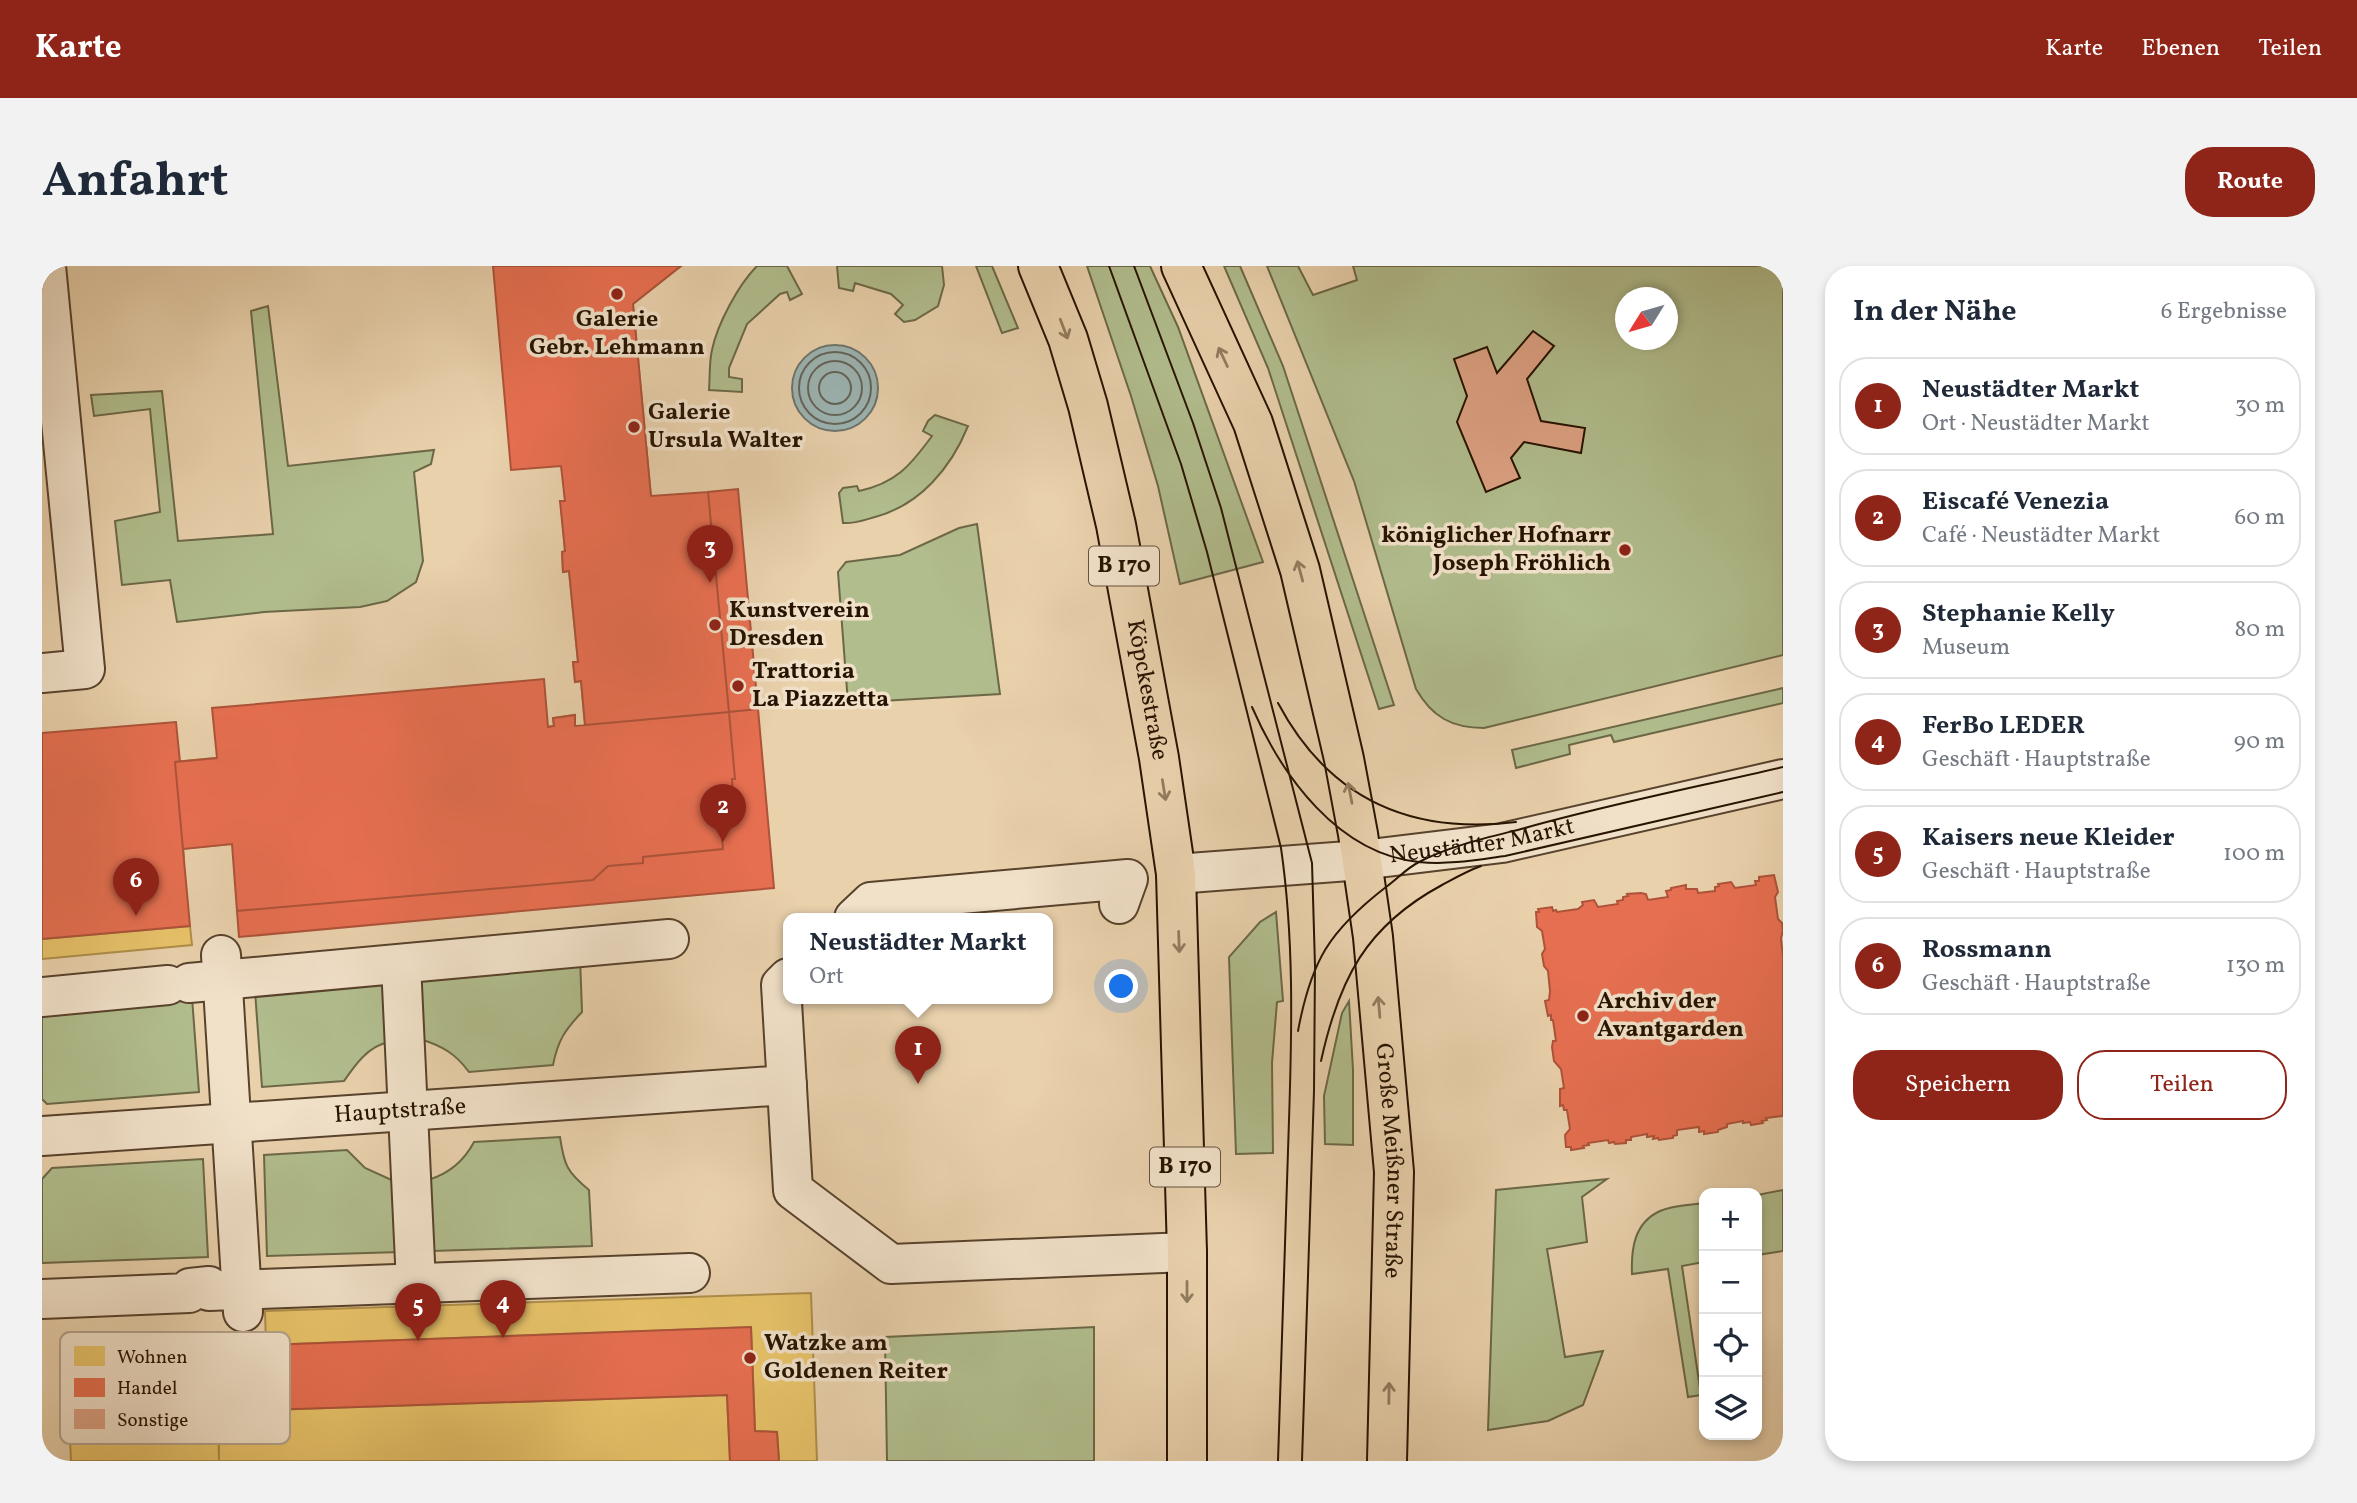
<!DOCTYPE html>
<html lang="de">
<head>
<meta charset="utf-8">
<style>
	:root { --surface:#fff; --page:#f2f2f3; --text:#1f2937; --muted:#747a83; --line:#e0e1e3; --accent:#8f2418 }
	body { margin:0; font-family:Vollkorn,serif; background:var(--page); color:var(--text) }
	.controls { position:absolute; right:21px; bottom:21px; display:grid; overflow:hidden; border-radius:14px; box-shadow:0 4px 10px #0003 }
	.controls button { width:63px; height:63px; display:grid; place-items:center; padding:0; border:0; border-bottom:2px solid var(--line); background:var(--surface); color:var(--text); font:35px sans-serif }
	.compass { position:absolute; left:1573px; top:21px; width:63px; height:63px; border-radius:50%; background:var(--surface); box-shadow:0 4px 10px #0003; rotate:233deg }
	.you { position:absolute; left:1080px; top:721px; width:24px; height:24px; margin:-18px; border:5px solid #fff; border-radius:50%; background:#1a73e8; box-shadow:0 0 0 10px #1a73e833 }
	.badge { display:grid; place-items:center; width:46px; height:46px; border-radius:50%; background:var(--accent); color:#fff; font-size:23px; font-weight:700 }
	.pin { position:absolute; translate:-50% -58px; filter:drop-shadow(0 2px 4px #0008) }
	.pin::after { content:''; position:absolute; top:37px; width:24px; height:21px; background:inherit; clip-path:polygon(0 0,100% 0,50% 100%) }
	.popup { position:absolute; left:741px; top:647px; width:270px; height:91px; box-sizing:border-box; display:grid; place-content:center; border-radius:14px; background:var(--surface); filter:drop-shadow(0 2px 5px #0005); font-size:23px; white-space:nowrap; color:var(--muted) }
	.popup b { font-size:26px; color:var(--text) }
	.popup::after { content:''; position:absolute; left:50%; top:100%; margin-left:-14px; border:14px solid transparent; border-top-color:var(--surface) }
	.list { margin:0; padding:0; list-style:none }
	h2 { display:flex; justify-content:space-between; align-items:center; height:91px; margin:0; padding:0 28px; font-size:30px }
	h2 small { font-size:23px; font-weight:400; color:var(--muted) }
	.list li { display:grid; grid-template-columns:46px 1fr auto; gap:21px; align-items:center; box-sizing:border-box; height:98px; margin:0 14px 14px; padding:0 14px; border:2px solid var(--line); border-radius:28px }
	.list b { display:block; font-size:26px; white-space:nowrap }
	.list p { margin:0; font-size:23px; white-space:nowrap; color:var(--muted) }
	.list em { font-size:23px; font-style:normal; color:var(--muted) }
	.actions { display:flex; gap:14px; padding:21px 28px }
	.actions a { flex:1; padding:16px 0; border:2px solid var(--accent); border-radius:28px; text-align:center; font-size:24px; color:var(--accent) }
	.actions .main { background:var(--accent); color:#fff }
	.icon { flex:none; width:38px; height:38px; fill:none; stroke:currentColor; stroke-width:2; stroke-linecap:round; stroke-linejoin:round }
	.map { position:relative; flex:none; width:1741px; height:1195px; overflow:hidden; border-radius:28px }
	header { display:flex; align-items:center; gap:42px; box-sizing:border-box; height:98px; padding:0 35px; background:var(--accent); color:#fff }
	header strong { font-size:33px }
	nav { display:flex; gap:38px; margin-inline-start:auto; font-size:24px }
	.intro { display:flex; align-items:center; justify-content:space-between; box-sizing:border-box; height:168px; padding:0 42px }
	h1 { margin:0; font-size:49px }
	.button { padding:18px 32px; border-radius:28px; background:var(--accent); color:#fff; font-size:24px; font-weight:700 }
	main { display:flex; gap:42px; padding:0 42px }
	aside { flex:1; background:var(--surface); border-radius:28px; box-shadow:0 4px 10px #0003 }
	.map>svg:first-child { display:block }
</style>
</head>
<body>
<header>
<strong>Karte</strong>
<nav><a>Karte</a><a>Ebenen</a><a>Teilen</a></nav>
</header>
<div class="intro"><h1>Anfahrt</h1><a class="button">Route</a></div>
<main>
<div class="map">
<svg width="1741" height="1195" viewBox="0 0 1741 1195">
	<rect width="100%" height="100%" fill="#e9d1ac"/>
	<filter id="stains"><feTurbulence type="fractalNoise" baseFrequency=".00286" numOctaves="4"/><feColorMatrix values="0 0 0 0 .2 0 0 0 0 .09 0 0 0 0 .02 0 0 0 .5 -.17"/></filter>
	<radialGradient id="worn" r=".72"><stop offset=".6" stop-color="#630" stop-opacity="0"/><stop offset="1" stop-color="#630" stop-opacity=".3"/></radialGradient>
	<!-- green -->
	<path fill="#b1bd8d" stroke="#6c6847" stroke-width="2" fill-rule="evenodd" d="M 715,0 L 745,0 L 760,28 L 748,34 L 745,26 L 738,28 L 705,58 L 687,102 L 687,111 L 700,113 L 700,126 L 667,124 C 668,111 667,97 670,84 C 675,59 696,19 715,0 Z
		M 795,0 L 900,0 L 902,19 L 896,40 L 873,54 L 862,56 L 853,48 L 861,39 L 849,28 L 813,17 L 811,25 L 797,22 Z
		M 934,0 L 950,0 L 976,62 L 960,67 Z
		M 1045,0 L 1108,0 L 1136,61 L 1221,296 L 1138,318 L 1116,220 L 1089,130 Z
		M 1182,0 L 1198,0 L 1241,100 L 1352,439 L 1337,443 L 1226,102 Z
		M 1225,0 L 1256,0 L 1271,29 L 1315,14 L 1311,0 L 1741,0 L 1741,389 L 1442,462 C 1410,462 1390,451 1374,423 L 1312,215 ZM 1584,32 L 1626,32 L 1626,74 L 1584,74 Z
		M 226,40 L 246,200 L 392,184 L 389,198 L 372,206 L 381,295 L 374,316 L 345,335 L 318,341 L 222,346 L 135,356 L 128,314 L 80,319 L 73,255 L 118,246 L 108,143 L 52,150 L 49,129 L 120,125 L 136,275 L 231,268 L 209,45 Z
		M 893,149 L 926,160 C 909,202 878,239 833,251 C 822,254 812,258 801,257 L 797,227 L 801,222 L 815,220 L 817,225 C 854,217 868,200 890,170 L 881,165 L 886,155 Z
		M 935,258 L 958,428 L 806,437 L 796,306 L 804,296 L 858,289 L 917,262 Z
		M 1741,422 L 1741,437 L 1572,476 L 1569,469 L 1527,479 L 1528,488 L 1474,502 L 1470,484 Z
		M 1234,646 L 1241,735 L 1235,736 L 1230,797 L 1231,887 L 1194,888 L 1187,691 L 1218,656 Z
		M 538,691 L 540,746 C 523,764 516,774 511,799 L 427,806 C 413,787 400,780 378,773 L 374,707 Z
		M 344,711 L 347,776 C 326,780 313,799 302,815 L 220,821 L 213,725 Z
		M 150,731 L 157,826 L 5,838 L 0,833 L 0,747 Z
		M 1307,735 L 1311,804 L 1311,879 L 1283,878 L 1282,830 L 1300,747 Z
		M 518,871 C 522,899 525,906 547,924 L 550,980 L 390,985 L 386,914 C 406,908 422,895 432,876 Z
		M 305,884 L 323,902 L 354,916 L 358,986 L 225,990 L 222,889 Z
		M 161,893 L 166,991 L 0,997 L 0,913 L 10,902 Z
		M 1565,913 L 1540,931 L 1545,976 L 1505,983 L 1523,1091 L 1561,1085 L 1541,1139 L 1506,1155 L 1446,1164 L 1454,924 Z
		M 1741,924 L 1741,985 L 1715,989 L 1715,929 Z
		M 1662,937 L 1662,996 L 1640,1000 L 1659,1129 L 1646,1131 L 1626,1003 L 1590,1008 C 1589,983 1592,957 1618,945 C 1630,939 1649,939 1662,937 Z
		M 1052,1061 L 1052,1195 L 845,1195 L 843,1071 Z"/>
	<!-- water -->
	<path fill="#9cb5b4" stroke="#6d746c" stroke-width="2" d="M750 122a43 43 0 1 1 86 0a43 43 0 1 1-86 0Z"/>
	<!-- homes -->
	<path fill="#e9c46a" stroke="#af8f4a" stroke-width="2" d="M 499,0 L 639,0 L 591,38 L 609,232 L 519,239 L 518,235 L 523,235 L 522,219 L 520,194 L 513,194 L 512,174 L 516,174 L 506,82 L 501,82 L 499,63 L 504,62 Z
		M 609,232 L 629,451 L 543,459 L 539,415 L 533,416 L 531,396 L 536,396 L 527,305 L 521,306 L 520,286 L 523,285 L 519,239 Z
		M 533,449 L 533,460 L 622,452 L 631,532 L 141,583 L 133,496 L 183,491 L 181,476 L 211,471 L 214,486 L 295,478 L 294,464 L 320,462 L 320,476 L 404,468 L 403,454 L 430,452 L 431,466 L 512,460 L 511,452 Z
		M 82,504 L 82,511 L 134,504 L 142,592 L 0,605 L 0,518 L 60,513 L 59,507 Z
		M 148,660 L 150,679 L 0,693 L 0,673 Z
		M 769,1027 L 775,1195 L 737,1195 L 735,1166 L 713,1165 L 709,1061 L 224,1079 L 223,1045 Z
		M 174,1080 L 177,1195 L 29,1195 L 24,1087 Z
		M 685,1129 L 688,1195 L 177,1195 L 177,1148 L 225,1144 Z"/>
	<!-- shops -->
	<path fill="#e76f51" stroke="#ad5339" stroke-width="2" d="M 451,0 L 639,0 L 591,38 L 609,230 L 666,226 L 687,446 L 543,459 L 539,415 L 533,416 L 531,396 L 536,396 L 527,305 L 521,306 L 520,286 L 523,285 L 518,235 L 523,235 L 519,200 L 469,204 Z
		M 696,223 L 716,443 L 687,446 L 666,226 Z
		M 502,413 L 506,461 L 512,460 L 511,452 L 533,449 L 533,460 L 687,446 L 693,513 L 690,513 L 691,532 L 676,533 L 681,583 L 601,591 L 601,597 L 566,600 L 551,614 L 195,645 L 190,578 L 141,583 L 133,496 L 175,492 L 170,442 Z
		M 716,443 L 732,622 L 197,671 L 195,645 L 551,614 L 566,600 L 601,597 L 601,591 L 681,583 L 676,533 L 691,532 L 690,513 L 693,513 L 687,446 Z
		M 134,456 L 138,496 L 133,496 L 148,660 L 0,673 L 0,467 Z
		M 1732,609 L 1736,626 L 1733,631 L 1736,653 L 1740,657 L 1741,665 L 1739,672 L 1741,691 L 1741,850 L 1724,852 L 1725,854 L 1720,855 L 1721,857 L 1709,859 L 1708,856 L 1701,857 L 1701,855 L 1685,858 L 1685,861 L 1676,864 L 1676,866 L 1662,868 L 1662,865 L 1657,866 L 1657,861 L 1635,864 L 1635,869 L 1631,870 L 1631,872 L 1617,874 L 1616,872 L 1611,873 L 1612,870 L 1605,871 L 1605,868 L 1589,871 L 1589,874 L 1584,874 L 1584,877 L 1573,878 L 1572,876 L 1567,877 L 1566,874 L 1546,877 L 1547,879 L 1541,880 L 1542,882 L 1529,884 L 1529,881 L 1524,881 L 1523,869 L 1528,863 L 1525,844 L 1522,844 L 1521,839 L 1518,840 L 1518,823 L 1522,822 L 1519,803 L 1512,795 L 1510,781 L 1511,775 L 1514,775 L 1511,754 L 1509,754 L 1509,749 L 1506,750 L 1503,735 L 1507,734 L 1508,725 L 1506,705 L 1502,700 L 1500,688 L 1503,683 L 1500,665 L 1495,661 L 1494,646 L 1497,646 L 1496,643 L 1510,641 L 1511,645 L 1514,644 L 1515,646 L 1536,643 L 1541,639 L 1540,636 L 1552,634 L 1556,641 L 1576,638 L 1575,635 L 1581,634 L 1581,631 L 1586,630 L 1585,628 L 1599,627 L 1604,628 L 1606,634 L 1626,631 L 1624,625 L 1629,624 L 1629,622 L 1644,619 L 1644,623 L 1655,623 L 1656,627 L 1673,625 L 1673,621 L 1677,620 L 1676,618 L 1689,616 L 1693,622 L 1714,619 L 1713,615 L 1717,615 L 1717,611 Z
		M 709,1061 L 713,1165 L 735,1166 L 737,1195 L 688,1195 L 685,1129 L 225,1144 L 224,1079 Z"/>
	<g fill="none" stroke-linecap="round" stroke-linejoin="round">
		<!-- shore -->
		<path stroke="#62645a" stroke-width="2" d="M757 122a36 36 0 1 1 72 0a36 36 0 1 1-72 0Z
			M766 122a27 27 0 1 1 54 0a27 27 0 1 1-54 0Z
			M777 122a16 16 0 1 1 32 0a16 16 0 1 1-32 0Z"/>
	</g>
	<!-- building -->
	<path fill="#dca183" stroke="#271301" stroke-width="2" d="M 1491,65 L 1512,80 L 1485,113 L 1499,155 L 1543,162 L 1539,187 L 1482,176 L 1469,192 L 1478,212 L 1444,226 L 1415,156 L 1425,130 L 1412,93 L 1445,81 L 1455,107 Z"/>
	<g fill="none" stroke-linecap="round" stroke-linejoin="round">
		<defs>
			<g id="minor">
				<path d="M 0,407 L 43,403 L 4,0"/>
				<path id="s1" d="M 1134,608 L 1320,594 L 1460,577 L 1741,513"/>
				<path d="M 812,652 L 829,636 L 1086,613 L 1077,638"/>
				<path d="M 179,689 L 201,1046"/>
				<path d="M 359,698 L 374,1017"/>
				<path d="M 746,712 L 739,719 L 751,924 L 849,998 L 1145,986"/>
				<path d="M 147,717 L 627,673"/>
				<path d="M 0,731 L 126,719"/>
				<path id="s2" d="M 0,870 L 745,819"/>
				<path d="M 0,1033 L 147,1027 L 148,1022 L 167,1020 L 167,1025 L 648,1007"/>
			</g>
			<g id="major">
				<path id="s3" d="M 996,0 L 1026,73 L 1046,140 L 1074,259 L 1117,492 L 1134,608 L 1145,986 L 1145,1195"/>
				<path id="s4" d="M 1139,0 L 1211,157 L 1258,304 L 1302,493 L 1316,568 L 1331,671 L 1352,906 L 1345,1195"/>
			</g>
		</defs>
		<!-- minor casing -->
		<use href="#minor" stroke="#58422c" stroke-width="42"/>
		<!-- major casing -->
		<use href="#major" stroke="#271301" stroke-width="42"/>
		<!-- minor -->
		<use href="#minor" stroke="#f1e1c9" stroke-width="38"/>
		<!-- major -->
		<use href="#major" stroke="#e9d1ac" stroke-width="38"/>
		<!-- tram -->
		<path stroke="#271301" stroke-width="2" d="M 1067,0 L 1139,198 L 1165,286 L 1239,582 C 1252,672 1250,763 1247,854 C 1244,967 1240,1081 1236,1195
			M 1092,0 L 1151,157 L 1179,242 L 1270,597 L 1273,700 L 1272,825 L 1260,1195
			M 1236,437 C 1287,533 1368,569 1474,556
			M 1210,441 C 1240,510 1296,588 1377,596 C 1406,599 1434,594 1463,590 L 1741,526
			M 1256,765 C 1269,695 1287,665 1344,621 C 1355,613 1365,602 1377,596 C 1410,579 1448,571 1483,562 C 1568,538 1655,521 1741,501
			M 1279,795 C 1297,713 1324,660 1400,619 C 1413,612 1425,605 1439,600"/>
	</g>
	<!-- one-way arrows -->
	<defs><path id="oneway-shaft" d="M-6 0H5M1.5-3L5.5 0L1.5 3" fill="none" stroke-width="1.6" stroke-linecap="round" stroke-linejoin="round" transform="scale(1.75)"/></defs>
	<g stroke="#927c5f">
		<use href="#oneway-shaft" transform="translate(1022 63) rotate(69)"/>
		<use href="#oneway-shaft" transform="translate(1181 91) rotate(-115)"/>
		<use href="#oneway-shaft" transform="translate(1258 305) rotate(-105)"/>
		<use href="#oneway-shaft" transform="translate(1122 524) rotate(81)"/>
		<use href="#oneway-shaft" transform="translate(1308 527) rotate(-101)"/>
		<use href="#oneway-shaft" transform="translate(1137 676) rotate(88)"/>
		<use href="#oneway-shaft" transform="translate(1337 741) rotate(-95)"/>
		<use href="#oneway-shaft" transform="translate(1145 1026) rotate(90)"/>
		<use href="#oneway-shaft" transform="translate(1347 1127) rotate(-89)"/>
	</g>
	<!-- markers -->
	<g fill="#8f2418" stroke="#f1e1c9" stroke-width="2.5">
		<circle cx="575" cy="28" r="7"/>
		<circle cx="592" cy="161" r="7"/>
		<circle cx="1583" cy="284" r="7"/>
		<circle cx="673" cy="359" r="7"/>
		<circle cx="696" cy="420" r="7"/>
		<circle cx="1541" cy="750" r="7"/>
		<circle cx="708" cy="1092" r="7"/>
	</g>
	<g text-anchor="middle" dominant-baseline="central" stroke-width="7" stroke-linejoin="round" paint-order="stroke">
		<!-- shield labels -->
		<g fill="#f1e1c9" stroke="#64513d" stroke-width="2">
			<rect x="1047" y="280.5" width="70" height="39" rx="5"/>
			<rect x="1108" y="881.5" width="70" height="39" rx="5"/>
		</g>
		<g font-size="23" font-weight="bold" fill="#271301">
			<text x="1082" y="300">B 170</text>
			<text x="1143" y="901">B 170</text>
		</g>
		<!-- poi labels -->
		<g font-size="24" font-weight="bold" fill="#271301" stroke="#f1e1c9" text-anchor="start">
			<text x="575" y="54" text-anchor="middle">Galerie<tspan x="575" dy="28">Gebr. Lehmann</tspan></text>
			<text x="606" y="147">Galerie<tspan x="606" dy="28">Ursula Walter</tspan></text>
			<text x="1569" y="270" text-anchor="end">königlicher Hofnarr<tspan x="1569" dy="28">Joseph Fröhlich</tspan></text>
			<text x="687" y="345">Kunstverein<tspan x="687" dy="28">Dresden</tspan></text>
			<text x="710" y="406">Trattoria<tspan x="710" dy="28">La Piazzetta</tspan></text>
			<text x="1555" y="736">Archiv der<tspan x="1555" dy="28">Avantgarden</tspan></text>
			<text x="722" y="1078">Watzke am<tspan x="722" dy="28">Goldenen Reiter</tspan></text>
		</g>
		<!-- street labels -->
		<g font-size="24" fill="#271301" stroke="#f1e1c9">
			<text stroke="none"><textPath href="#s3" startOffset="439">Köpckestraße</textPath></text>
			<text stroke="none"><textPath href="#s1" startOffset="308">Neustädter Markt</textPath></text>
			<text stroke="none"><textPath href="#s2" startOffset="359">Hauptstraße</textPath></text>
			<text stroke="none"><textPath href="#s4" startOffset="926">Große Meißner Straße</textPath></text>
		</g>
	</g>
	<!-- legend -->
	<rect x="18" y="1066" width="230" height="112" rx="10" fill="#f1e1c9" stroke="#b4a38d" stroke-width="2"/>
	<rect x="32" y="1080" width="31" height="20" fill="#e9c46a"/>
	<rect x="32" y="1112" width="31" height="19" fill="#e76f51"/>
	<rect x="32" y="1143" width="31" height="20" fill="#dca183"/>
	<g font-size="19" fill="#271301">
		<text x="75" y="1097">Wohnen</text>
		<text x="75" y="1128">Handel</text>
		<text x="75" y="1160">Sonstige</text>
	</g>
	<rect width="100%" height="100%" filter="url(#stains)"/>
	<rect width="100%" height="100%" fill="url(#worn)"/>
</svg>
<div class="controls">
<button>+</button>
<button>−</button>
<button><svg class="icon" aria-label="locate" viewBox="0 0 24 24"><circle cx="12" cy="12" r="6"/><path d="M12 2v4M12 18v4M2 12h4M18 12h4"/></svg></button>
<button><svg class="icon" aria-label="layers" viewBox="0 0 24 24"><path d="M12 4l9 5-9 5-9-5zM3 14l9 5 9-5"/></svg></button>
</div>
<svg class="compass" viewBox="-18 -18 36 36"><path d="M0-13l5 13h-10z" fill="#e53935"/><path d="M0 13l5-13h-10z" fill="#747a83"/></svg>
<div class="you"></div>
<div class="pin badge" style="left:876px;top:818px">1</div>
<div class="popup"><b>Neustädter Markt</b>Ort</div>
<div class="pin badge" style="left:681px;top:576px">2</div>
<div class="pin badge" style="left:668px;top:317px">3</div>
<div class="pin badge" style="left:461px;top:1072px">4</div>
<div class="pin badge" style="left:376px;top:1075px">5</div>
<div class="pin badge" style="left:94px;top:650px">6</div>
</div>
<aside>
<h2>In der Nähe<small>6 Ergebnisse</small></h2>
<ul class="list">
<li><span class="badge">1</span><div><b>Neustädter Markt</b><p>Ort · Neustädter Markt</p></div><em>30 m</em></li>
<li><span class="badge">2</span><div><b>Eiscafé Venezia</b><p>Café · Neustädter Markt</p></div><em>60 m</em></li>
<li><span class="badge">3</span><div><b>Stephanie Kelly</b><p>Museum</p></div><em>80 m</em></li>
<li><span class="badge">4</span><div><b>FerBo LEDER</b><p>Geschäft · Hauptstraße</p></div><em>90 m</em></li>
<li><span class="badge">5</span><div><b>Kaisers neue Kleider</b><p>Geschäft · Hauptstraße</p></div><em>100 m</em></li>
<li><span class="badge">6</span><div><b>Rossmann</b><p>Geschäft · Hauptstraße</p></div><em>130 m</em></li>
</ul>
<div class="actions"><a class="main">Speichern</a><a>Teilen</a></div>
</aside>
</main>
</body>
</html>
